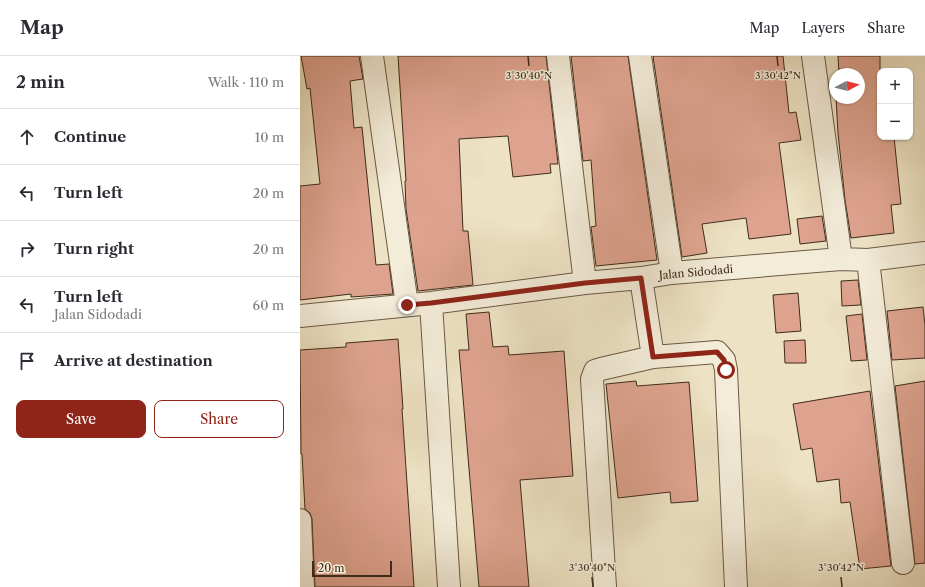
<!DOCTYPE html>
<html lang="en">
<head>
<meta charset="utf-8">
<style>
	:root { --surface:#fff; --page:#f2f2f3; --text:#2b2b33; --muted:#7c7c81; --line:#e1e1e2; --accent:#8f2418 }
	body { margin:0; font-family:"Libre Caslon Text",serif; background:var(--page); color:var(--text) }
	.controls { position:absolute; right:12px; top:12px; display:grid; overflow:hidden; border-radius:8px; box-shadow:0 1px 3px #0004 }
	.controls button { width:36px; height:36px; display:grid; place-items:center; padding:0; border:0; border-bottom:1px solid var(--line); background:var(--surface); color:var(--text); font:20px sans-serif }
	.compass { position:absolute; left:529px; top:12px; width:36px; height:36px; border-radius:50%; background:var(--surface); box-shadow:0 1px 3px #0004; rotate:83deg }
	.scale { position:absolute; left:12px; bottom:10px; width:80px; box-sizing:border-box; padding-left:4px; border:2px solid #3f2b1a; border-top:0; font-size:11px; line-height:14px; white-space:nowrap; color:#3f2b1a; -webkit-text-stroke:3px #f3ecd9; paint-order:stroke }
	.stop { position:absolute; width:12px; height:12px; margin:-9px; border:3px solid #8f2418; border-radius:50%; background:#fff }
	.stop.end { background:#8f2418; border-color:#fff; box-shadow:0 1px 4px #0008 }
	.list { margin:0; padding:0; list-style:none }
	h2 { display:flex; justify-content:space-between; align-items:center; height:52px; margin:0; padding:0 16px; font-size:17px }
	h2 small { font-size:13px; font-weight:400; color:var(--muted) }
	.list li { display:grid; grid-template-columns:26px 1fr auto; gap:12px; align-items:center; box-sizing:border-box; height:56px; padding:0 16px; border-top:1px solid var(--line) }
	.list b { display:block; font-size:15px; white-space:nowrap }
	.list p { margin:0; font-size:13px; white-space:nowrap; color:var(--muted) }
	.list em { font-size:13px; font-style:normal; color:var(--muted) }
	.actions { display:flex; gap:8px; padding:12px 16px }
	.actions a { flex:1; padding:9px 0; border:1px solid var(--accent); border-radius:8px; text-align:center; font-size:14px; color:var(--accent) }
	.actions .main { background:var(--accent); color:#fff }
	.icon { flex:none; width:22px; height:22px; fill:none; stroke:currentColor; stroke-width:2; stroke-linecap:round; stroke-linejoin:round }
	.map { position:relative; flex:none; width:625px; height:531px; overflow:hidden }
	header { display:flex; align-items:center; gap:24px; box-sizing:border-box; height:56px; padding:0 20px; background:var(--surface); border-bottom:1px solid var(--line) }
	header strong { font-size:19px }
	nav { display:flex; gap:22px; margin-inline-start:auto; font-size:14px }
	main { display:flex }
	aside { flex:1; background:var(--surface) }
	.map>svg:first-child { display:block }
</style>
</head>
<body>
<header>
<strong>Map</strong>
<nav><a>Map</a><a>Layers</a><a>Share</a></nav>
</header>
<main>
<aside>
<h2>2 min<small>Walk · 110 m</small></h2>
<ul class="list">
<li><svg class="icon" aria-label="ahead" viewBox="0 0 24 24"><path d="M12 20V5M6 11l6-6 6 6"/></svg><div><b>Continue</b></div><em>10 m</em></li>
<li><svg class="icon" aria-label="left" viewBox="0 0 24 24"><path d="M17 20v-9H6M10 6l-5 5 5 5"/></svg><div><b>Turn left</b></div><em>20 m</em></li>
<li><svg class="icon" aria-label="right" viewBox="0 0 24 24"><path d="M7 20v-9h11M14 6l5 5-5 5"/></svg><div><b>Turn right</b></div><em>20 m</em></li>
<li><svg class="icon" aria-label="left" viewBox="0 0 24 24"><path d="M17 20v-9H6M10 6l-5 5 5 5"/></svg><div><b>Turn left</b><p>Jalan Sidodadi</p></div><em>60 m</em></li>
<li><svg class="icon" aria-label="arrive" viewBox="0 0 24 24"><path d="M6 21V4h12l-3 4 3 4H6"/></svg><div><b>Arrive at destination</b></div></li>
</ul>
<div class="actions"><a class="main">Save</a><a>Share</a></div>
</aside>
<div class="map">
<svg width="625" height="531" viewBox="0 0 625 531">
	<rect width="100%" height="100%" fill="#ede2c4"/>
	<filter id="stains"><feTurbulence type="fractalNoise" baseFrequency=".005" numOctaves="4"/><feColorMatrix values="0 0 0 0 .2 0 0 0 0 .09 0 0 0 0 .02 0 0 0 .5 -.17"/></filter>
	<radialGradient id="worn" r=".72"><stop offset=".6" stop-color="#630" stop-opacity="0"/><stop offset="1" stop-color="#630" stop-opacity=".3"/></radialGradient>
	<!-- building -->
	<path fill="#dea38f" stroke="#3f2b1a" d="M 1,0 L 59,0 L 63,23 L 50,25 L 54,72 L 62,71 L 76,209 L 89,208 L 93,238 L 51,241 L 51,238 L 0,244 L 0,130 L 20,128 L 10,32 L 7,33 Z
		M 98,0 L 246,0 L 258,108 L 250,108 L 251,117 L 213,121 L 208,80 L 159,83 L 163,175 L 168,175 L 173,229 L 118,235 L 106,153 L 105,125 L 106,125 Z
		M 271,0 L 328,0 L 357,204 L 296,210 L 291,171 L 296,170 L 291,104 L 283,105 Z
		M 353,0 L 483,0 L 489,57 L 496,56 L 501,84 L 479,87 L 491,178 L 449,183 L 446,162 L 402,168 L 407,197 L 382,201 Z
		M 538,0 L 580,0 L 580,81 L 594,81 L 601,148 L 591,149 L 594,177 L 551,182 L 545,144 L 538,77 L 536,42 L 559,42 L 559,18 L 539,18 Z
		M 522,160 L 526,185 L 500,188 L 497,163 Z
		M 558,224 L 561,249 L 542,250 L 541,225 Z
		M 498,237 L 501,275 L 476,277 L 473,239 Z
		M 623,251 L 625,269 L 625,302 L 592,304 L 587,255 Z
		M 189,256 L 193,291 L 208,290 L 209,299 L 264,295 L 273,420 L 220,424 L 229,531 L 179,531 L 159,294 L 169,294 L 166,258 Z
		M 562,258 L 567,304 L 551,305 L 546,260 Z
		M 98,283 L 103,353 L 102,353 L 114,531 L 15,531 L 12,463 L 10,457 L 5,453 L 2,398 L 1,398 L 0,294 L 46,291 L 46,287 Z
		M 505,284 L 506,307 L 485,307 L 484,285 Z
		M 336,325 L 337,330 L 389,326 L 398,445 L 371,447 L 370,436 L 318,442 L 306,328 Z
		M 625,325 L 625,507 L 615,508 L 595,330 Z
		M 570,335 L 591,510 L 560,513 L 550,446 L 541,447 L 539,423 L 517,426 L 512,392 L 501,394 L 493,348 Z"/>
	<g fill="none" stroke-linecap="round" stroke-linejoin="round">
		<defs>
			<path id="street" d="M 72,0 L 107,249
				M 258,0 L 285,227
				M 340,0 L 372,217
				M 513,0 L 541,203
				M 568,204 L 603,507
				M 341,222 L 353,301
				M 131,247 L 149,531
				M 0,260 L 131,247 L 285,227 L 341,222 L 372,217 L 541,203 L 568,204 L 625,197
				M 0,464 L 3,531
				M 305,531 L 292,323 L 295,315 L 301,313 L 353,301 L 417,296 L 424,304 L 426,314 L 436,531"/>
		</defs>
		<!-- street casing -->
		<use href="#street" stroke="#6a5944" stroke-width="24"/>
		<!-- street -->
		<use href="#street" stroke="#f3ecd9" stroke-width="22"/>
	</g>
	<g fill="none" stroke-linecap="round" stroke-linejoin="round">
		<!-- route -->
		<path stroke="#8f2418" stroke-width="5" d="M 107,249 L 131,247 L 285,227 L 341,222 L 353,301 L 417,296 L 424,304 L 426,314"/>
	</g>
	<!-- ticks -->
	<path fill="none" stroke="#3f2b1a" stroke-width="1.5" d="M 228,0 L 229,10M 477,0 L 478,10M 292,521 L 293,531M 541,521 L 542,531"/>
	<g text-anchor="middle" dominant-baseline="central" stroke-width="3" stroke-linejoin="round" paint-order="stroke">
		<!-- street labels -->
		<g font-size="11" fill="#3f2b1a" stroke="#f3ecd9">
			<text transform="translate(396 216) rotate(-5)">Jalan Sidodadi</text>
		</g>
	</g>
	<g font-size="10" text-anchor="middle" fill="#3f2b1a" stroke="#f3ecd9" stroke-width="3" stroke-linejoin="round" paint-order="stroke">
		<text x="229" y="23">3°30'40"N</text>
		<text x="478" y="23">3°30'42"N</text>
		<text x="292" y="515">3°30'40"N</text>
		<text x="541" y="515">3°30'42"N</text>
	</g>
	<rect width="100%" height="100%" filter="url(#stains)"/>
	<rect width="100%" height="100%" fill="url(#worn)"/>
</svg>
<div class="controls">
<button>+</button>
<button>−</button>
</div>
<svg class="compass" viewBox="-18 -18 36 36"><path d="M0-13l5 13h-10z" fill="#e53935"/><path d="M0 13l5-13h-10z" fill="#7c7c81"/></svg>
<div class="scale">20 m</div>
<div class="stop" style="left:426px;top:314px"></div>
<div class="stop end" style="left:107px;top:249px"></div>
</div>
</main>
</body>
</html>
